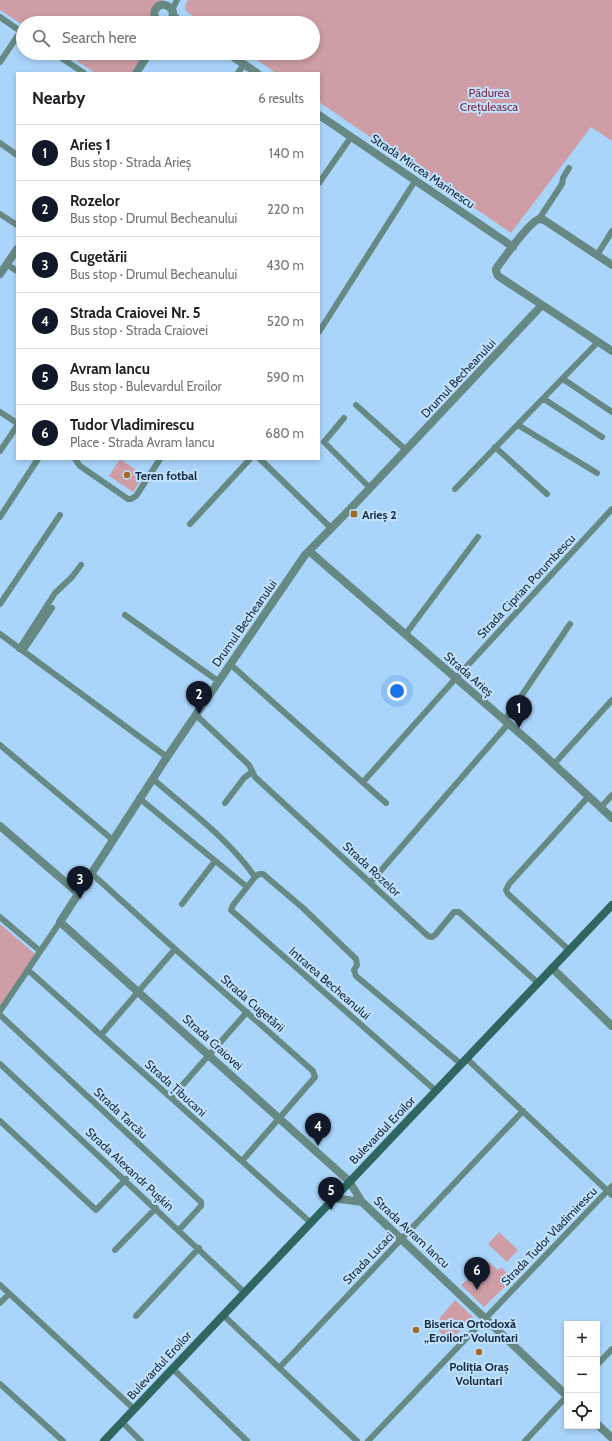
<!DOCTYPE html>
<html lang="en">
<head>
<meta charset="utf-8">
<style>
	:root { --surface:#fff; --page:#f2f2f2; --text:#202124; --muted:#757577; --line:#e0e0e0; --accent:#111827 }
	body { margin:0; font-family:Cabin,sans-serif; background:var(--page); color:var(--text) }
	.controls { position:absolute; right:12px; bottom:12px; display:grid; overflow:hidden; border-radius:0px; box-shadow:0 2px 6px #0003 }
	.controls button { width:36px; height:36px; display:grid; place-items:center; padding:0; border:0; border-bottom:1px solid var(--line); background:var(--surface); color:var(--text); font:20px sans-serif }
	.you { position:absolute; left:397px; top:691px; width:14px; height:14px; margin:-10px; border:3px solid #fff; border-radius:50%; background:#1a73e8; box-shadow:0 0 0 6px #1a73e833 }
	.badge { display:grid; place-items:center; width:26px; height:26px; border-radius:50%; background:var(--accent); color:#fff; font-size:13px; font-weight:700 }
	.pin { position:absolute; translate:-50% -33px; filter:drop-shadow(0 1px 2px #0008) }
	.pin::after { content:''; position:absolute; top:21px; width:14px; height:12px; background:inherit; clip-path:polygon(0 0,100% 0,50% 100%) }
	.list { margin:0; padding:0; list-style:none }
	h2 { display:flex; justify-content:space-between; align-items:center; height:52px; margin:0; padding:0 16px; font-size:17px }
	h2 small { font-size:13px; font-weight:400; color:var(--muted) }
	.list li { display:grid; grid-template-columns:26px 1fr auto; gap:12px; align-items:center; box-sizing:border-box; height:56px; padding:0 16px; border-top:1px solid var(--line) }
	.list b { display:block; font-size:15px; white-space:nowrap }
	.list p { margin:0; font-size:13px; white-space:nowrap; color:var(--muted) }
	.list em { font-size:13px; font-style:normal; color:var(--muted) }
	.icon { flex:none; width:22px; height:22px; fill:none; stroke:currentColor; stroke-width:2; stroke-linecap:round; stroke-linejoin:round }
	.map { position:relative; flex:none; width:612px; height:1441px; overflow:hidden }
	.search { position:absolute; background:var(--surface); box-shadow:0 2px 6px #0003; left:16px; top:16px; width:304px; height:44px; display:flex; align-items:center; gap:10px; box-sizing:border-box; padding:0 14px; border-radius:22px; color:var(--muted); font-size:15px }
	.panel { position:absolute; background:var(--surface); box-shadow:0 2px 6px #0003; left:16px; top:72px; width:304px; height:388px; border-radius:0px }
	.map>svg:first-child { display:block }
</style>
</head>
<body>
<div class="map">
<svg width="612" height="1441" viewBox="0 0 612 1441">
	<rect width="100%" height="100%" fill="#aad5fb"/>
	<!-- green -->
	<path fill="#ce9da6" d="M 0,0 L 165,0 L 158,2 L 153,23 L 23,23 L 23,25 L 0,10 Z
		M 188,0 L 612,0 L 612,141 L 591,127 L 511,233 L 319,102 L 319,73 L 276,73 L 247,53 L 313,53 L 313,23 L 203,23 L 187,12 L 185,9 L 186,3 Z
		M 65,53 L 144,53 L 131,73 L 95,73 Z
		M 120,459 L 144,475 L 133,492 L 109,476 Z
		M 0,924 L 35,954 L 0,1009 Z
		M 499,1232 L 518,1250 L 507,1262 L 488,1244 Z
		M 489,1262 L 498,1270 L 501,1267 L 507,1273 L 508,1272 L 514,1278 L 484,1307 L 461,1285 Z
		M 455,1300 L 473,1317 L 450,1341 L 439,1331 L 440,1318 Z"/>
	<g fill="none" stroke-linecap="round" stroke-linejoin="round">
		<!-- minor -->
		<path stroke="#668984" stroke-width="6" d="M 172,10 L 177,0
			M 0,17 L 23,33
			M 54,53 L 84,73
			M 0,62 L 21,31
			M 238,73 L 244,64
			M 0,143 L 17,155
			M 319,183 L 351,137
			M 0,214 L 17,225
			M 539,219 L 562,184 L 563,178 L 569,168
			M 597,255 L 612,231
			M 6,264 L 17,271
			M 319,332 L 415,181
			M 563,379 L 612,412
			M 544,399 L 602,437
			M 356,405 L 406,450
			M 0,412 L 17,423
			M 344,418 L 324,442 L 370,488
			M 518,425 L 597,473
			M 495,447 L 547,494
			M 0,451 L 17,426
			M 75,459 L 80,466 L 128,499 L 131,499 L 136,496 L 160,459
			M 260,459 L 331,528
			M 455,489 L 598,342
			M 0,517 L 38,459
			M 190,524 L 250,459
			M 0,604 L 60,515
			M 125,615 L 218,681
			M 0,634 L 167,757
			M 405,635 L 478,537
			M 19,649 L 55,593 L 72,577 L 81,565
			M 23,651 L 52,608
			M 230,664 L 386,803
			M 196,715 L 249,765 L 255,777 L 428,936 L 432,937 L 435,935 L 454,912 L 459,912 L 538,983
			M 505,720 L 570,624
			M 0,745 L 113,840
			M 554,764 L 612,700
			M 153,779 C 187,809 229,839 255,877
			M 363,782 L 456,678 L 612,509
			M 139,798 L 247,887
			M 225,803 L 244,778 L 252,772
			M 601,807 L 612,795
			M 91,873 L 175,949 L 313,1071 L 315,1077 L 242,1161
			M 370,883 L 509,723
			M 182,904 L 215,861
			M 0,917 L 40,951
			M 569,950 L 508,894 L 506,890 L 509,884 L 589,796
			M 28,970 L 310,1222
			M 0,1011 L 60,922
			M 0,1015 L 201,1202 L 201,1206 L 179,1230
			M 101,1035 L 175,949
			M 466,1058 L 612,1195
			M 0,1064 L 244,1292
			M 435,1090 L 231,910 L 233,905 L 255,877 L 259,874 L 263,874 L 303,908 L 356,959 L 357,965 L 354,970 L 356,976 L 461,1064
			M 171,1098 L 247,1012
			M 0,1121 L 96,1210 L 126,1179
			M 115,1250 L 156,1208
			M 0,1285 L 134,1409
			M 0,1303 L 9,1294
			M 223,1315 L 357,1441
			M 136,1316 L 199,1248
			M 597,1365 L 612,1349
			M 172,1368 L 247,1441
			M 279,1368 L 523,1111
			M 0,1384 L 63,1441
			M 122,1422 L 141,1441
			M 368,1441 L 612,1186
			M 525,1441 L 567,1396"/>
		<!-- tertiary -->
		<path stroke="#668984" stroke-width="8" d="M 173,15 L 181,23
			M 156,23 C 156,18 153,15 155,10 C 160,1 170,5 173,12 L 172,20 L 167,23
			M 227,53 L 257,73
			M 136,73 L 149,53
			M 319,115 L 513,247
			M 612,265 L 544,220 L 539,219 C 528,223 504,258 496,269 L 496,271 L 498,276 L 612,351
			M 0,274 L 17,249
			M 542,305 L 354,505 L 305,555 L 167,757 L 60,922 L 349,1181 L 362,1202 L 567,1396
			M 309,551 L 531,743 L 612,818
			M 0,826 L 78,893
			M 552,968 L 612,1026
			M 333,1198 L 362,1202
			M 597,1424 L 612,1438"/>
		<!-- secondary -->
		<path stroke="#306660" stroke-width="8" d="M 104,1441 L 612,905"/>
	</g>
	<!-- markers -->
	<g fill="#a16826" stroke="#c1e1fd" stroke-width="1.5">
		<circle cx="127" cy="475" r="4"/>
		<rect x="350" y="510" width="8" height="8" rx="2"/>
		<circle cx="416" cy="1330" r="4"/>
		<circle cx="479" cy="1352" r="4"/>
	</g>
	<g text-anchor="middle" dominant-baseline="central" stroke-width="4" stroke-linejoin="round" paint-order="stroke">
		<!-- park labels -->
		<g font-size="12" fill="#7f2e45" stroke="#c1e1fd">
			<text x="489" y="92">Pădurea<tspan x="489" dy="14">Crețuleasca</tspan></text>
		</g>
		<!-- street labels -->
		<g font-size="12" fill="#152a3c" stroke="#c1e1fd">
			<text transform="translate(423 171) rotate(34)">Strada Mircea Marinescu</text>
			<text transform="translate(458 378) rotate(-47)">Drumul Becheanului</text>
			<text transform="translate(526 586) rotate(-47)">Strada Ciprian Porumbescu</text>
			<text transform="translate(244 623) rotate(-55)">Drumul Becheanului</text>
			<text transform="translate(469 674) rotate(41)">Strada Arieș</text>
			<text transform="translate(372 869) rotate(43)">Strada Rozelor</text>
			<text transform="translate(330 983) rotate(41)">Intrarea Becheanului</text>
			<text transform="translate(253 1003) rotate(41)">Strada Cugetării</text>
			<text transform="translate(213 1042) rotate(42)">Strada Craiovei</text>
			<text transform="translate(176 1088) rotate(42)">Strada Țibucani</text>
			<text transform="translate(121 1113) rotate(43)">Strada Tarcău</text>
			<text transform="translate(382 1130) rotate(-46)">Bulevardul Eroilor</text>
			<text transform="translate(130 1169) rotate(43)">Strada Alexandr Pușkin</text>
			<text transform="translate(412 1232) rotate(43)">Strada Avram Iancu</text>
			<text transform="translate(549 1236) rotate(-46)">Strada Tudor Vladimirescu</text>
			<text transform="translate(368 1258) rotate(-46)">Strada Lucaci</text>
			<text transform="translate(159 1365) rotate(-47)">Bulevardul Eroilor</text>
		</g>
		<!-- poi labels -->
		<g font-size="12" font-weight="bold" fill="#152a3c" stroke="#c1e1fd" text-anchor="start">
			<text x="135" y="475">Teren fotbal</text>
			<text x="362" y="514">Arieș 2</text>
			<text x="424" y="1323">Biserica Ortodoxă<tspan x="424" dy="14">„Eroilor” Voluntari</tspan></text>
			<text x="479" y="1366" text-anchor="middle">Poliția Oraș<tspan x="479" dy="14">Voluntari</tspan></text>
		</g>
	</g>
</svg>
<div class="controls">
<button>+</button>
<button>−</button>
<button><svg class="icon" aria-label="locate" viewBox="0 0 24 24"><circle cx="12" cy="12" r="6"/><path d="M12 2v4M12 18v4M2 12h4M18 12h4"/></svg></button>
</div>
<div class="you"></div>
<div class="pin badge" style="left:519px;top:728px">1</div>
<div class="pin badge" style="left:199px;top:714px">2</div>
<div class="pin badge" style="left:80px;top:899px">3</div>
<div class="pin badge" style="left:318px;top:1146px">4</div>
<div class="pin badge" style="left:331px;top:1210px">5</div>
<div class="pin badge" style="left:477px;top:1290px">6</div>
<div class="search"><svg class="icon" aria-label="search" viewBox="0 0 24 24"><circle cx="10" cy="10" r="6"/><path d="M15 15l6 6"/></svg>Search here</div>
<section class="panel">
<h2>Nearby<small>6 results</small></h2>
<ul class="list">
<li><span class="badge">1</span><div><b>Arieș 1</b><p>Bus stop · Strada Arieș</p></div><em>140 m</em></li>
<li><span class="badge">2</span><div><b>Rozelor</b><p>Bus stop · Drumul Becheanului</p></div><em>220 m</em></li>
<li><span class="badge">3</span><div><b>Cugetării</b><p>Bus stop · Drumul Becheanului</p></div><em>430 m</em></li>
<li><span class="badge">4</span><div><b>Strada Craiovei Nr. 5</b><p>Bus stop · Strada Craiovei</p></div><em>520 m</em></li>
<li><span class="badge">5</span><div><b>Avram Iancu</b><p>Bus stop · Bulevardul Eroilor</p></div><em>590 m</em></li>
<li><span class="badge">6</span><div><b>Tudor Vladimirescu</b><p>Place · Strada Avram Iancu</p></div><em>680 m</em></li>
</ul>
</section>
</div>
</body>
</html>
